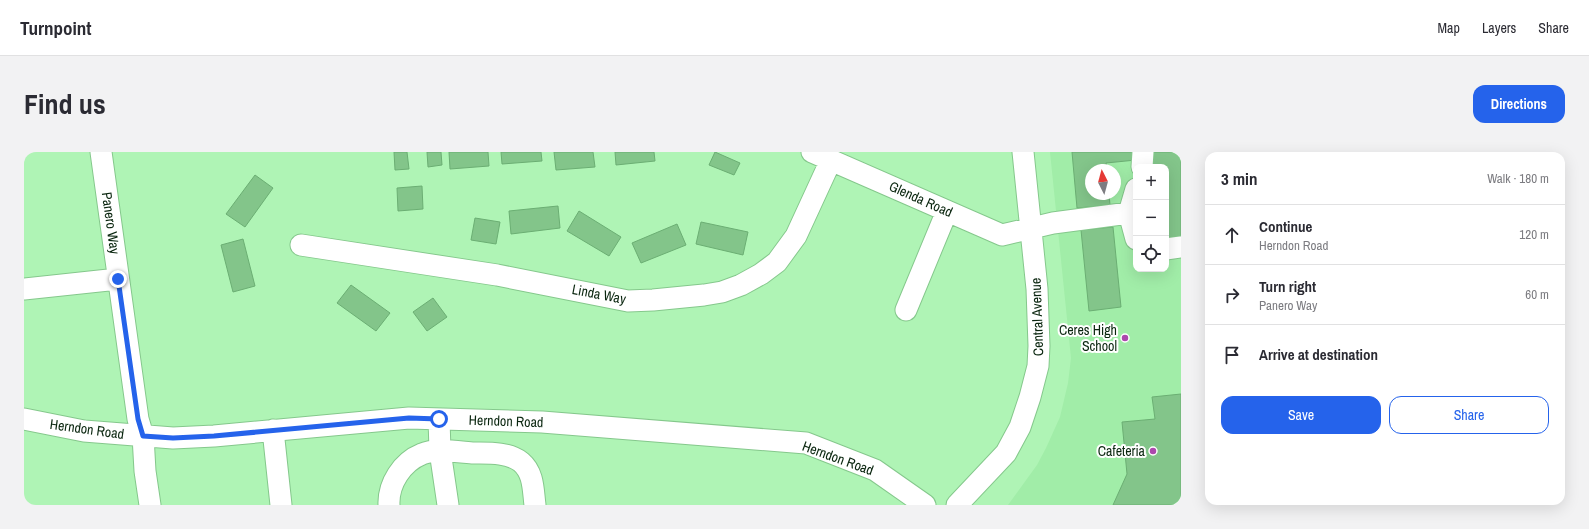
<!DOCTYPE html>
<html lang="en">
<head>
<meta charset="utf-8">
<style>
	:root { --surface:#fff; --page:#f2f2f3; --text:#2b2b33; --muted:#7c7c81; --line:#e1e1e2; --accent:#2563eb }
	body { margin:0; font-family:"Archivo Narrow",sans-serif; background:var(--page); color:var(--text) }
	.controls { position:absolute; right:12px; top:12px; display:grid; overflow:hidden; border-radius:8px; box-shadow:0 4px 16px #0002 }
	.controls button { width:36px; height:36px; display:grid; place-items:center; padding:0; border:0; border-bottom:1px solid var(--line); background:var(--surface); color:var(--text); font:20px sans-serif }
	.compass { position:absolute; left:1061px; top:12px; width:36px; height:36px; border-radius:50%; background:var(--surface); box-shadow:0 4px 16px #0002; rotate:354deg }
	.stop { position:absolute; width:12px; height:12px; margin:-9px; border:3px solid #2563eb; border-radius:50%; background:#fff }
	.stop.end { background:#2563eb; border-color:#fff; box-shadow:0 1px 4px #0008 }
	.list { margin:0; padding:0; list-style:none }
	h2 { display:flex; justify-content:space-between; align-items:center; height:52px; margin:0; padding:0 16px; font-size:17px }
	h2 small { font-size:13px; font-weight:400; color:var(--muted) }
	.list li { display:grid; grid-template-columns:26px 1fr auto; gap:12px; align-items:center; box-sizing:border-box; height:60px; padding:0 16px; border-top:1px solid var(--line) }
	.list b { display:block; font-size:15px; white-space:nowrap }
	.list p { margin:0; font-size:13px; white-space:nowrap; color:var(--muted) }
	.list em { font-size:13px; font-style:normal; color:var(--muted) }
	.actions { display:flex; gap:8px; padding:12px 16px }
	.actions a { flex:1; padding:9px 0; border:1px solid var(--accent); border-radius:12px; text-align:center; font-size:14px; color:var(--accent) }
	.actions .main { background:var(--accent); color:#fff }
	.icon { flex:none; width:22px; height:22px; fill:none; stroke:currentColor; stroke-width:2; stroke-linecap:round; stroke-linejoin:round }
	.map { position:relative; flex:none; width:1157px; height:353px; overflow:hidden; border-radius:12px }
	header { display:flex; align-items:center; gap:24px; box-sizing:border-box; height:56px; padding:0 20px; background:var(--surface); border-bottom:1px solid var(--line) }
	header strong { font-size:19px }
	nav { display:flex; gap:22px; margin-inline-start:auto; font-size:14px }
	.intro { display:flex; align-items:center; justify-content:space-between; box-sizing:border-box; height:96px; padding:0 24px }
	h1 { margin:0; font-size:28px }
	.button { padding:10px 18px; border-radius:12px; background:var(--accent); color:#fff; font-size:14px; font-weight:700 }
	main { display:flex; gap:24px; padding:0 24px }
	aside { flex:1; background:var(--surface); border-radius:12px; box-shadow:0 4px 16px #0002 }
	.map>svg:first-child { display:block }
</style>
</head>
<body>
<header>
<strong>Turnpoint</strong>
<nav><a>Map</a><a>Layers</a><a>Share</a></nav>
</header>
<div class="intro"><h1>Find us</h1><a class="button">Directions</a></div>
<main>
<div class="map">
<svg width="1157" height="353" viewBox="0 0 1157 353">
	<rect width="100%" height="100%" fill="#aff4b5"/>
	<!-- built -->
	<path fill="#a1eda8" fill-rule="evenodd" d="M 1026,0 L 1157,0 L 1157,353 L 984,353 L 1013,313 L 1022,296 L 1036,265 L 1044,231 L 1047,206 ZM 1112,15 L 1142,15 L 1142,117 L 1112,117 ZM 1067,18 L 1091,18 L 1091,42 L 1067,42 Z"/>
	<!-- building -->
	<path fill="#83c58a" stroke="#6bae73" d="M 370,0 L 383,0 L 385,17 L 371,18 Z
		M 403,0 L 417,0 L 418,13 L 404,15 Z
		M 425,0 L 464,0 L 465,14 L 426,17 Z
		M 477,0 L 517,0 L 518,9 L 478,12 Z
		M 530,0 L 569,0 L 571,15 L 532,18 Z
		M 591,0 L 630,0 L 631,9 L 592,13 Z
		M 691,0 L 716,11 L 710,23 L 685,13 Z
		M 1048,0 L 1111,0 L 1112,8 L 1082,11 L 1083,18 L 1067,18 L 1067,42 L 1085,42 L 1086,53 L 1053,56 Z
		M 1126,0 L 1157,0 L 1157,87 L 1142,88 L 1142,15 L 1127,15 Z
		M 231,23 L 249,36 L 221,75 L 202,62 Z
		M 398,34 L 399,57 L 374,59 L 373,36 Z
		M 534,54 L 536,76 L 487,82 L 485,59 Z
		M 555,59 L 597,85 L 585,104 L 543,79 Z
		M 451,66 L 476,70 L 472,92 L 447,88 Z
		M 677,70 L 724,80 L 719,103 L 672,92 Z
		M 653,72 L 662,93 L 617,111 L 608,91 Z
		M 1089,75 L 1097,155 L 1065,159 L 1057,78 Z
		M 219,87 L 231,134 L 209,140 L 197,93 Z
		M 327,133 L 366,161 L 352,179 L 313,151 Z
		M 409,146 L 423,165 L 403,179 L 389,160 Z
		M 1157,242 L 1157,353 L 1089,353 L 1103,322 L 1098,270 L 1131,267 L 1128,245 Z"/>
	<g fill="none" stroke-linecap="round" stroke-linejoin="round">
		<defs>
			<path id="minor" d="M 77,0 L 114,267 L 119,284 L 121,319 L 126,353
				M 788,0 L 978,83 L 1029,71 L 1105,61 L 1112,87
				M 1118,15 L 1119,0
				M 1105,61 L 1112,37
				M 277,93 L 473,123 L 604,149 L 629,148 L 680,143 L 698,140 L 717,133 L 737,122 L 753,110 L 772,84 L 807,8
				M 1142,97 L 1157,95
				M 0,137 L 94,127
				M 882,158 L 923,59
				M 0,267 L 60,279 L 149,286 L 190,284 L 385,266 L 518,270 L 782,291 L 851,318 L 901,353
				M 415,267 L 416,299 L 424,353
				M 249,278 L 257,353
				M 365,353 C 364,332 378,310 398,302 C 411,296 435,300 450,301 C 465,301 484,300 497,310 C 510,321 509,338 511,353
				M 933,353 L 982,301 L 996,275 L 1006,245 L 1014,214 L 1015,194 L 1013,137 L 999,0"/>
		</defs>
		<!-- minor casing -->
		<use href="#minor" stroke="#85c88c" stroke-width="23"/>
		<!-- minor -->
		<use href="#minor" stroke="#fff" stroke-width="21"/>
	</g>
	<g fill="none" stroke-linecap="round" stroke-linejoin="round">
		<!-- route -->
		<path stroke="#2563eb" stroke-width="5" d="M 94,127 L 114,267 L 119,284 L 149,286 L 190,284 L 385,266 L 415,267"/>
	</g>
	<!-- markers -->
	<g fill="#ac48ad" stroke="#fff" stroke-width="1.5">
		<circle cx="1101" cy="186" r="4"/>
		<circle cx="1129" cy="299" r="4"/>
	</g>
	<g text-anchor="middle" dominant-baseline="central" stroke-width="4" stroke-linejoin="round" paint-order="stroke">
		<!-- street labels -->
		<g font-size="14" fill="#0a260f" stroke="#fff">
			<text transform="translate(897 47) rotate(24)">Glenda Road</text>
			<text transform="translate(87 71) rotate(82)">Panero Way</text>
			<text transform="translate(575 142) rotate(11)">Linda Way</text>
			<text transform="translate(1013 165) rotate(-92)">Central Avenue</text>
			<text transform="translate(482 269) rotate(2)">Herndon Road</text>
			<text transform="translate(63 277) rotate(8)">Herndon Road</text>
			<text transform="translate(814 306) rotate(20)">Herndon Road</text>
		</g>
		<!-- poi labels -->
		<g font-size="14" fill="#0a260f" stroke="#fff" text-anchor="end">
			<text x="1093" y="178">Ceres High<tspan x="1093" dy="16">School</tspan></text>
			<text x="1121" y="299">Cafeteria</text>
		</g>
	</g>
</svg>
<div class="controls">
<button>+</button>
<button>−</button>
<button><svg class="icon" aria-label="locate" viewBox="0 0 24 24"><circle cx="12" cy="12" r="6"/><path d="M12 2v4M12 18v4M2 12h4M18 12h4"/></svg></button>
</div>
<svg class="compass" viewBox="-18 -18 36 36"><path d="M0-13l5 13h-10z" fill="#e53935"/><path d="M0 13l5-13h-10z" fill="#7c7c81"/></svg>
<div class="stop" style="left:415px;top:267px"></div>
<div class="stop end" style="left:94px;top:127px"></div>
</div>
<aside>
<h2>3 min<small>Walk · 180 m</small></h2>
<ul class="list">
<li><svg class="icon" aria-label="ahead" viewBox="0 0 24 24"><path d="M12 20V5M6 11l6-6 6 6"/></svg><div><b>Continue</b><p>Herndon Road</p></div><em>120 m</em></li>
<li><svg class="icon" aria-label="right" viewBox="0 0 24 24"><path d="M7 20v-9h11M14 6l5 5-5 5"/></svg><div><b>Turn right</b><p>Panero Way</p></div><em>60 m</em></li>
<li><svg class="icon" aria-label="arrive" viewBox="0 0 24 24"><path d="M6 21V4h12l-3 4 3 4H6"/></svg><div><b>Arrive at destination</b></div></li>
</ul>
<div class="actions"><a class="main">Save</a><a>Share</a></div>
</aside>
</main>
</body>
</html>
